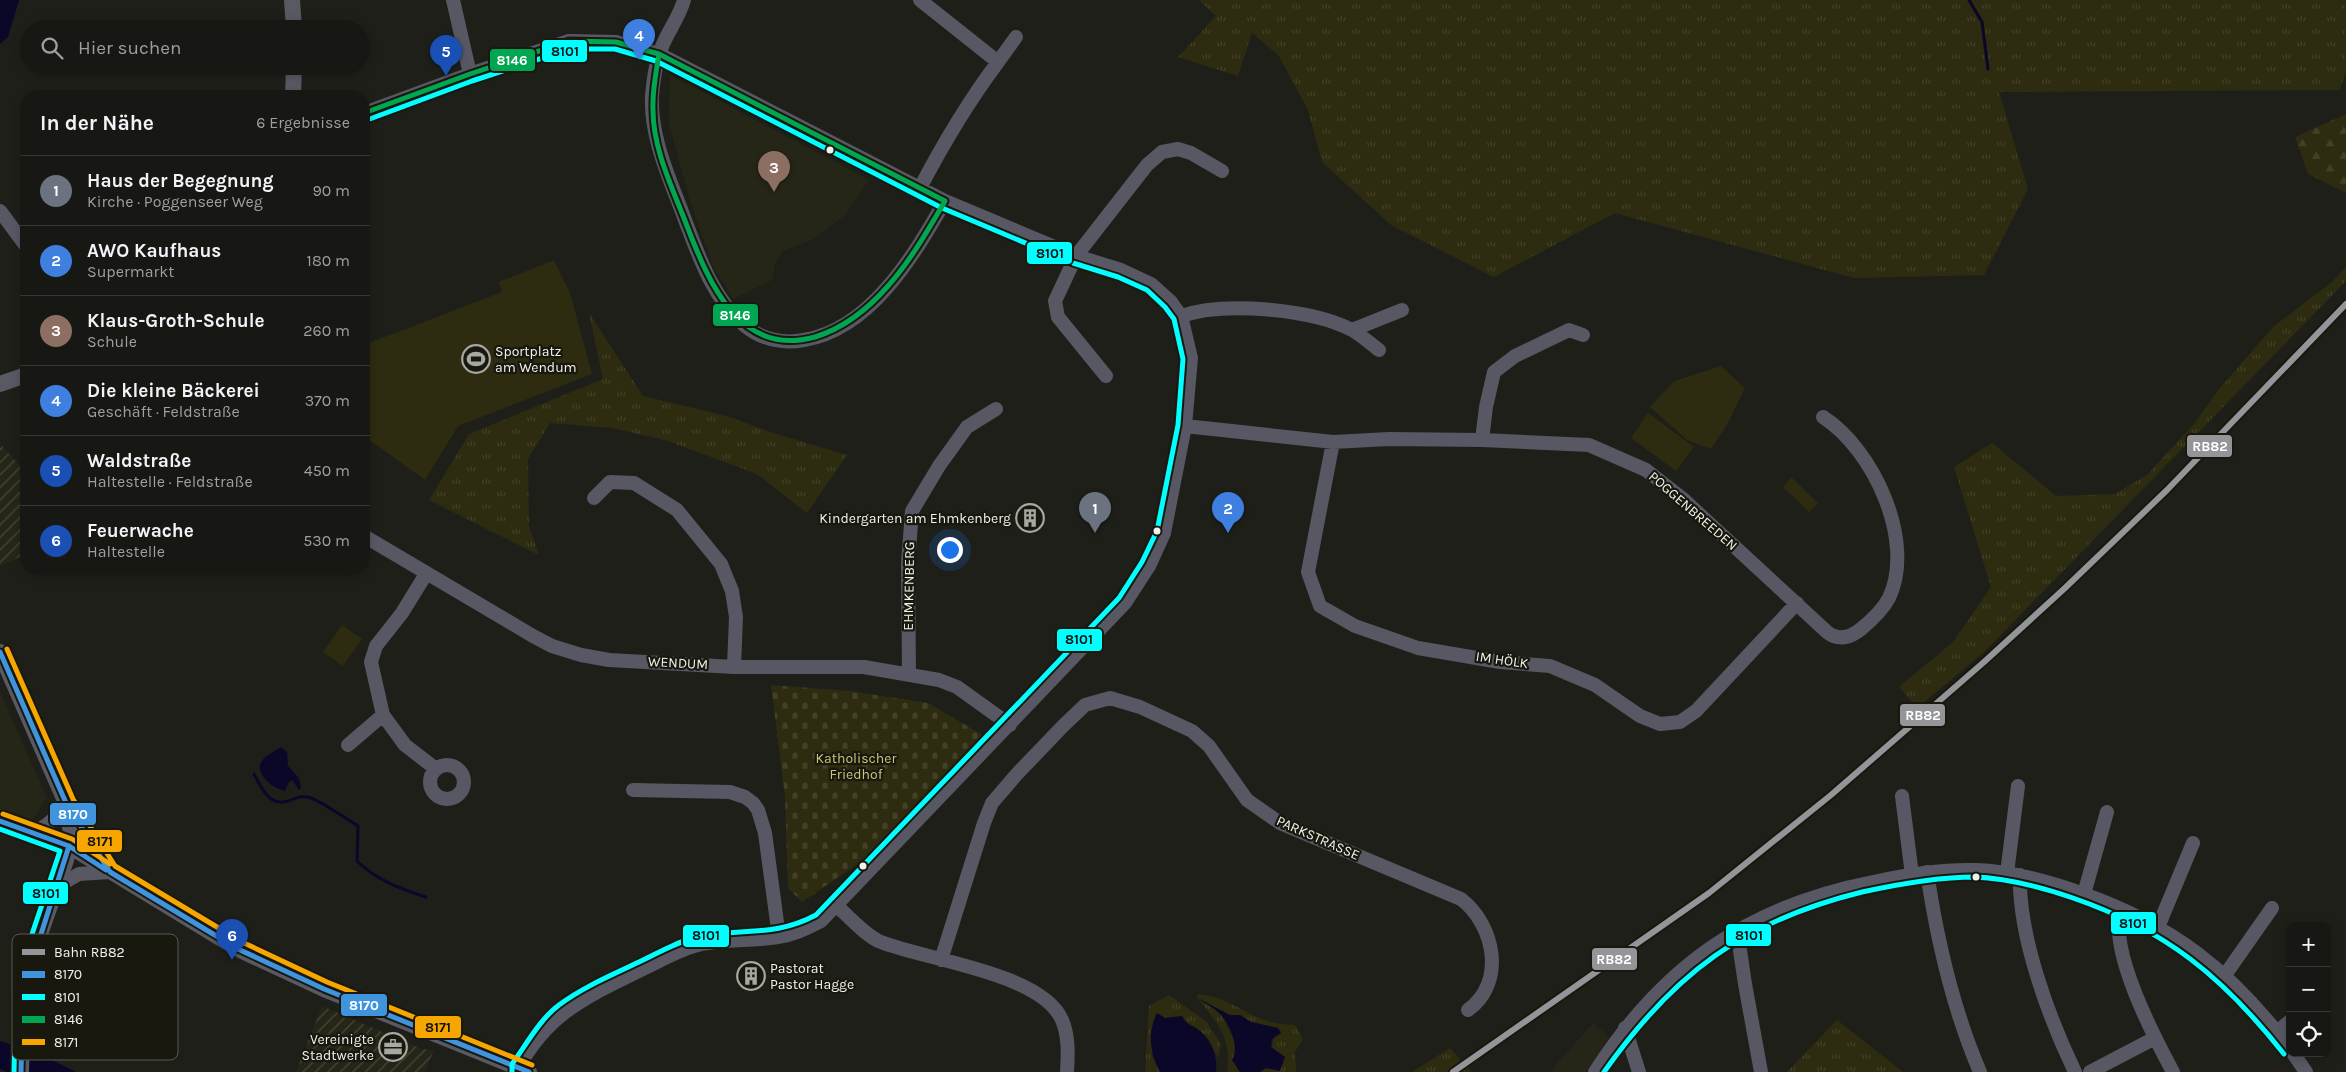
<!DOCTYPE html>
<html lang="de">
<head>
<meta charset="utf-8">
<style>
	:root { --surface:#171714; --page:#20201d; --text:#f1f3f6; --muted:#9e9fa0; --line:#363634; --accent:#a8a8a2 }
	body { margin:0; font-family:Karla,sans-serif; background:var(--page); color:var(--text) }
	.controls { position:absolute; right:15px; bottom:15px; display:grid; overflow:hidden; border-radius:10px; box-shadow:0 2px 8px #0003 }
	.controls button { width:45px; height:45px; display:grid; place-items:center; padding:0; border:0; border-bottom:1px solid var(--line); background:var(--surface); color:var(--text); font:25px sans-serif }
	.you { position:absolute; left:949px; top:549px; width:18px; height:18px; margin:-12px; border:4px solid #fff; border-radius:50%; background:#1a73e8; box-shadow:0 0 0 8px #1a73e833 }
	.badge { display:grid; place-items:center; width:32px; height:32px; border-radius:50%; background:var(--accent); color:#fff; font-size:16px; font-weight:700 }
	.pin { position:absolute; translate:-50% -41px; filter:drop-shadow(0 1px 2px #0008) }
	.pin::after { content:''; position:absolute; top:26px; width:18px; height:15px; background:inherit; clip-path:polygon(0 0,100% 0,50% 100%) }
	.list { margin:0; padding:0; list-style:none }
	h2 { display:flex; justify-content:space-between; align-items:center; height:65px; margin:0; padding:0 20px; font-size:21px }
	h2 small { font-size:16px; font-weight:400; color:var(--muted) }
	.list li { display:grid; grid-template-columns:32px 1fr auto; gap:15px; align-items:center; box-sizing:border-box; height:70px; padding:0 20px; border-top:1px solid var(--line) }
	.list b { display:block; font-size:19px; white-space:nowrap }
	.list p { margin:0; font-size:16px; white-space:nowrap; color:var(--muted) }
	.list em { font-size:16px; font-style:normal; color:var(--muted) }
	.icon { flex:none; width:28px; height:28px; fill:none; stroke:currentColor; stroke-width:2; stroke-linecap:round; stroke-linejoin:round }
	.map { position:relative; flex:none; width:2346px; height:1072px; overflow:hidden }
	.search { position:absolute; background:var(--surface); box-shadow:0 2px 8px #0003; left:20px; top:20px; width:350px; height:55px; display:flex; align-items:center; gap:12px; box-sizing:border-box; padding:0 18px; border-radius:28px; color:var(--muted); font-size:19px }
	.panel { position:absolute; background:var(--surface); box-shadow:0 2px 8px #0003; left:20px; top:90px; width:350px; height:485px; border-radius:20px }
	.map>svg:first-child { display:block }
</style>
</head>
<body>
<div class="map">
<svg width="2346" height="1072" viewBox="0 0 2346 1072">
	<defs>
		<pattern id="industrial-furrows" width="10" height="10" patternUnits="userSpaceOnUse" patternTransform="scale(1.25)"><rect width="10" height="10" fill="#262618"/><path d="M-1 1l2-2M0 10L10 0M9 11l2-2" fill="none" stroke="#46463a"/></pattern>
		<pattern id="grass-tufts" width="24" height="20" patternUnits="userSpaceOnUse" patternTransform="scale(1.25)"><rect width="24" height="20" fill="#2d2c10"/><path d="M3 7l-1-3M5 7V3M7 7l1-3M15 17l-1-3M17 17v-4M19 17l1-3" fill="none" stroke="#424127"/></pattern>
		<pattern id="forest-firs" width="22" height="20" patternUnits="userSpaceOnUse" patternTransform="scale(1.25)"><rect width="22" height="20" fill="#2d2c10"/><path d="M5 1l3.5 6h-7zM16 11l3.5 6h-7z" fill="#424127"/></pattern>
		<pattern id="cemetery-stones" width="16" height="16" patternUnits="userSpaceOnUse" patternTransform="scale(1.25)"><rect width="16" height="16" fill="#2d2c10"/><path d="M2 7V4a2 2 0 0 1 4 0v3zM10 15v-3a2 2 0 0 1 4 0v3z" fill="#424127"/></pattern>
	</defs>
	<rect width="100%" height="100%" fill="#1f1f1a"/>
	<!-- built -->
	<path fill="#262618" d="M 670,75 L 869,180 L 845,215 L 812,240 L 783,251 L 776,260 L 772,280 L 733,299 L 713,266 L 691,204 L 669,124 Z
		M 0,692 L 47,798 L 32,820 L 0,810 Z
		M 1593,1023 L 1609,1037 L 1586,1072 L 1550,1072 Z"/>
	<!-- industrial -->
	<path fill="url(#industrial-furrows)" d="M 0,444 L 26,472 L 26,554 L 0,566 Z
		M 322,1006 L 422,1049 L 434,1050 L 425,1072 L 296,1072 Z"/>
	<!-- grass -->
	<path fill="url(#grass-tufts)" d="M 1199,0 L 2346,0 L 2346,71 L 2340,90 L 1999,92 L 2028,189 L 1984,275 L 1854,278 L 1615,213 L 1494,277 L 1391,225 L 1322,162 L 1308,110 L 1279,56 L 1252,33 L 1238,76 L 1178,57 L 1216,16 Z
		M 2346,267 L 2346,281 L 1984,652 L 1917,708 L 1899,687 L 1953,642 L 1991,587 L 1954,467 L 1992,443 L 2056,496 L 2115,494 L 2147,475 L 2193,425 L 2220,388 L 2273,327 L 2332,282 Z
		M 589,313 L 643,396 L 727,416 L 773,433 L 847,455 L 807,513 L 757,474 L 665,440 L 612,428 L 550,423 L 528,459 L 529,526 L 539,555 L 429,500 L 469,434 L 603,379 Z
		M 1197,994 C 1204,995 1213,996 1220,999 C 1249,1011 1261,1025 1295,1025 L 1303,1039 L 1295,1052 L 1296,1072 L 1260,1072 L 1266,1068 L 1280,1071 C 1273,1052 1268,1047 1278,1028 L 1251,1022 L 1240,1015 L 1230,1015 L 1200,999 L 1221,1014 L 1236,1044 L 1236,1055 L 1240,1072 L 1227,1072 C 1233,1040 1216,1020 1197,998 Z
		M 1169,995 L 1206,1021 L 1221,1044 L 1218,1058 C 1210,1042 1201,1031 1186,1024 L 1151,1054 L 1160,1072 L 1145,1072 L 1149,1006 Z
		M 1837,1020 L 1903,1072 L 1787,1072 Z
		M 1450,1048 L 1471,1072 L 1412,1072 Z"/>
	<!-- forest -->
	<path fill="url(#forest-firs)" d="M 2346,114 L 2346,193 L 2308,174 L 2295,137 Z"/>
	<!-- cemetery -->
	<path fill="url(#cemetery-stones)" d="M 771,685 L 850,691 L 928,703 L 986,737 L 869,856 L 802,902 L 788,888 L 785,796 Z"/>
	<!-- park -->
	<path fill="#2d2c10" d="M 554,260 L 570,293 L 592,374 L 458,426 L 425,480 L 364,436 L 364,345 L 502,292 L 499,282 Z
		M 1721,366 L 1745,388 L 1728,423 L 1711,449 L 1687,440 L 1650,407 L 1674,381 Z
		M 1648,413 L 1694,447 L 1676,471 L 1631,438 Z
		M 1791,477 L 1818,503 L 1809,512 L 1783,487 Z
		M 342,625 L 362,639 L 343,666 L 323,652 Z"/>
	<!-- water -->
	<path fill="#0b0729" d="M 0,0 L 19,0 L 8,37 L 0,44 Z
		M 281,747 L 287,752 L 288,766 L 299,778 L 301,788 L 299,790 L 292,780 L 289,782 L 285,791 C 275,788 271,786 265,779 C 251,762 268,755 281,747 Z
		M 1197,998 L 1230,1015 L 1240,1015 L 1251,1022 L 1278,1028 L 1281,1033 L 1272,1039 L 1271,1047 L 1285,1057 L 1280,1071 L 1266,1068 L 1260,1072 L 1240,1072 L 1232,1060 C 1240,1048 1230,1023 1220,1014 C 1214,1007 1204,1003 1197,998 Z
		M 1157,1013 L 1165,1018 L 1182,1016 C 1186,1023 1188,1024 1196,1028 C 1211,1038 1218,1055 1216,1072 L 1160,1072 C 1150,1052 1147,1033 1157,1013 Z
		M 0,1041 L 42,1055 L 76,1072 L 7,1072 L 0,1069 Z"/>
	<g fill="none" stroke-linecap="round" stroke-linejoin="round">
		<!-- stream -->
		<path stroke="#0b0729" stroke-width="3" d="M 1969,0 L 1982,22 L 1988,69
			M 254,774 C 261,786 267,804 284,802 C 295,800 299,794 311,798 C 326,804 341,816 355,824 L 358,826 L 357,861 C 376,880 401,889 426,897"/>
		<!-- minor -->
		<path stroke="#575863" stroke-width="14" d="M 453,0 L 470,74
			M 684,0 C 679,19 664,36 659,55 C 655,68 653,84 652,96 C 650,139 671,181 685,220 C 699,257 713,298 744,325 C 761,339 782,344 804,340 C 871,329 914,255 945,201
			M 998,62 L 1016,37
			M 364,113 L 470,74 L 569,41 L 616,42 L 659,54 L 945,201 L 1076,256 L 1121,270 L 1151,284 L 1171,302 L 1181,316 L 1191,358 L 1185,426 L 1164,533 L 1149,566 L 1125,603 L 821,921 C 807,928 794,935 778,937 C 753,941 727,939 702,944 C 682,948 662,960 643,969 C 586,997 547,1013 516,1072
			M 920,188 C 943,144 968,102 998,62 L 920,0
			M 0,211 L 26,246
			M 1181,316 C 1224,301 1312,309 1352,330 C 1361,335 1371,344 1379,350
			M 1352,330 L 1402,310
			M 1106,376 L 1058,317 L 1055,301 L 1076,256 L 1147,165 L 1162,152 L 1178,149 L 1191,153 L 1222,171
			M 1185,426 L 1333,442 L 1389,439 L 1482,440 L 1589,445 L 1646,470 L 1683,499 L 1827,632 C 1838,641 1850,638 1861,629 C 1872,620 1882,611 1889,598 C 1916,541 1873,449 1823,417
			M 1482,440 L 1486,407 L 1494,372 L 1515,356 L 1569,330 L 1583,335
			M 1333,442 L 1308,572 L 1320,606 L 1355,626 L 1418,648 L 1500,662 L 1550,666 L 1595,685 L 1640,716 L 1660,724 L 1680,722 L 1696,711 L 1797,603
			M 594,498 L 610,482 L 634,483 L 677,510 L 721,564 L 732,591 L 736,617 L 734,667
			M 364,536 L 533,636 L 552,646 L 581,655 L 609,660 L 734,667 L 864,667 L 939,680 L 957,687 L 1010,725
			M 426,574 L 402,613 L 376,646 L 371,662 L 383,715 L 405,745 L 436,769
			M 909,675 L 908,563 L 912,511 L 939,466 L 967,427 L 996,409
			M 348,745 L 383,715
			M430 782a17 17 0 1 1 34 0a17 17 0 1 1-34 0Z
			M 633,790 L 730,792 L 745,797 L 753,803 L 758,810 L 765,833 L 779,937
			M 1902,796 L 1912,875
			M 0,821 L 69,846
			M 32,833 C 48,826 56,818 66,803 L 108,869
			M 1927,872 C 1937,940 1953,1009 1980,1072
			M 2007,873 L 2018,786
			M 2020,875 C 2018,935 2049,1018 2075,1072
			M 58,886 L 79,874 L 110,872
			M 2084,894 L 2107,812
			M 837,906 C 848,916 867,937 881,942 C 926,960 1042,973 1062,1020 C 1069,1036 1068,1055 1067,1072
			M 2121,909 C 2108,950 2153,1035 2173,1072
			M 2158,927 L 2193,843
			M 1737,930 L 1745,984 L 1761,1072
			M 941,960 L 984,823 L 992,803 L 1016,775 L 1063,726 L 1085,705 L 1110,698 L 1140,707 L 1192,731 L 1209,746 L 1247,800 L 1280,823 L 1461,899 C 1495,925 1506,983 1468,1010
			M 2225,975 L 2272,908
			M 1625,1028 L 1639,1072
			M 2277,1032 L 2290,1021
			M 2293,1053 L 2306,1072
			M 1595,1072 C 1663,966 1749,906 1873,882 C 1907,875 1941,869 1976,870 C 2012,871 2047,881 2081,893 C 2173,925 2231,971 2290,1049
			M 2090,1072 L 2155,1038"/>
		<!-- major -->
		<path stroke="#585962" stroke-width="16" d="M 292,0 L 294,29
			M 293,96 L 294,66
			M 0,384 L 26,375
			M 0,652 L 66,803 L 71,833 L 66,860 L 35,948 L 23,991 L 21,1072
			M 69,846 L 238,949 L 324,989 L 529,1072"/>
		<defs>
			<path id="bus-1" d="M 0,652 L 66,803 L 110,872 L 238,949 L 324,989 L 529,1072
				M 0,821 L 69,846 L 106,870
				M 21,1072 L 23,991 L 69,846"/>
			<path id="bus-2" d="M 367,120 L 472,81 L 570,49 L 615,49 L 656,61 L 942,208 L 1073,263 L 1118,277 L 1147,290 L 1165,307 L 1174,319 L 1183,359 L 1178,425 L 1157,531 L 1142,562 L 1119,598 L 816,915 C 773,938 742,927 698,937 C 678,941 658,953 639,962 C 612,975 583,987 559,1005 C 540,1019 526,1045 512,1064 L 512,1072
				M 0,829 L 60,851 L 28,946 L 16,990 L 14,1072
				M 1604,1072 C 1674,973 1744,921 1862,892 C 1899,884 1937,877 1974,877 C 2008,878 2041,887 2073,898 C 2166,930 2223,977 2284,1054"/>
			<path id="bus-3" d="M 659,54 C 656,73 652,91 653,110 C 653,150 673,189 687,226 C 709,283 740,358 815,337 C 844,328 868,309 888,286 C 911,260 928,230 945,201
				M 364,113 L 470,74 L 569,41 L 616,42 L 659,54 L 945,201"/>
			<path id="bus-4" d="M 7,649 L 73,799 L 115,866 L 242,942 L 327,982 L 532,1065
				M 3,814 L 72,839 L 110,864"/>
		</defs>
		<!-- bus-1 casing -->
		<use href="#bus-1" stroke="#18180f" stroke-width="9"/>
		<!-- bus-2 casing -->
		<use href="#bus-2" stroke="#18180f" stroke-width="9"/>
		<!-- bus-3 casing -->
		<use href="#bus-3" stroke="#18180f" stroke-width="9"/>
		<!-- bus-4 casing -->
		<use href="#bus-4" stroke="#18180f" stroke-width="9"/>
		<!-- bus-1 -->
		<use href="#bus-1" stroke="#4094de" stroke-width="5"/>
		<!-- bus-2 -->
		<use href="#bus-2" stroke="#0ff" stroke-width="5"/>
		<!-- bus-3 -->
		<use href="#bus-3" stroke="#00a651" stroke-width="5"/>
		<!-- bus-4 -->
		<use href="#bus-4" stroke="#f7a600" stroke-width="5"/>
		<defs>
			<path id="rail-1" d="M 1453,1072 L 1709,893 L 1831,795 L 1984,662 L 2065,588 L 2167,490 L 2346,304"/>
		</defs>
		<!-- rail-1 casing -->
		<use href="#rail-1" stroke="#18180f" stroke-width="10"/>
		<!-- rail-1 -->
		<use href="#rail-1" stroke="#939598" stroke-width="6"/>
	</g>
	<!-- icons -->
	<defs>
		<symbol id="stadium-ring" viewBox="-11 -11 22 22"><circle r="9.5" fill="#18180f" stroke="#a8a8a2" stroke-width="1.5"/><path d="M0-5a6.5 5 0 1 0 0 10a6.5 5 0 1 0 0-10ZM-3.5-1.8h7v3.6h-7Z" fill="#a8a8a2"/></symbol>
		<symbol id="building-ring" viewBox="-11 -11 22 22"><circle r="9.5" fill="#18180f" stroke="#a8a8a2" stroke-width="1.5"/><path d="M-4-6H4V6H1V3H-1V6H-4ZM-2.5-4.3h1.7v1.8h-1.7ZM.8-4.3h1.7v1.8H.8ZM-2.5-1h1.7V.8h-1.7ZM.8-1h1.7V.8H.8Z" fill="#a8a8a2"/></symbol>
		<symbol id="office-ring" viewBox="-11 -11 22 22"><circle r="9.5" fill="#18180f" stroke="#a8a8a2" stroke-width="1.5"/><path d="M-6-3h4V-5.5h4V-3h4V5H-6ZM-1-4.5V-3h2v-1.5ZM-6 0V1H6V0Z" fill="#a8a8a2"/></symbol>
	</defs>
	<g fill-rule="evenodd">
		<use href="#stadium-ring" x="460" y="343" width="32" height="32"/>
		<use href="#building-ring" x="1014" y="502" width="32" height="32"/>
		<use href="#building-ring" x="735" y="960" width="32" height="32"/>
		<use href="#office-ring" x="377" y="1031" width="32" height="32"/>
	</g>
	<!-- markers -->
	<g fill="#f2f2ec" stroke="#18180f" stroke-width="2">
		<circle cx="830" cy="150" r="4.5"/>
		<circle cx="1157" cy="531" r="4.5"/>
		<circle cx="863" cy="866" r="4.5"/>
		<circle cx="1976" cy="877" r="4.5"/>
	</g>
	<g text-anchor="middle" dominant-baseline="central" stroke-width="4.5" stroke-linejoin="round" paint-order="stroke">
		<!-- poi labels -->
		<g font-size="14" fill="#f2f2ec" stroke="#18180f" text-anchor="start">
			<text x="495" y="351">Sportplatz<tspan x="495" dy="16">am Wendum</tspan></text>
			<text x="1011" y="518" text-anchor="end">Kindergarten am Ehmkenberg</text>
			<text x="770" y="968">Pastorat<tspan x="770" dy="16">Pastor Hagge</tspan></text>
			<text x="374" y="1039" text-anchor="end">Vereinigte<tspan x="374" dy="16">Stadtwerke</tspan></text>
		</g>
		<!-- street labels -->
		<g font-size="14" fill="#f2f2ec" stroke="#18180f">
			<text transform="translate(1693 511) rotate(41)">POGGENBREEDEN</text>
			<text transform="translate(909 586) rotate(-89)">EHMKENBERG</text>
			<text transform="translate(1502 660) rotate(8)">IM HÖLK</text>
			<text transform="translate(678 663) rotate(3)">WENDUM</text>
			<text transform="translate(1318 838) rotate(24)">PARKSTRASSE</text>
		</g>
		<!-- park labels -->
		<g font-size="14" fill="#c8c775" stroke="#18180f">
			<text x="856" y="758">Katholischer<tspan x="856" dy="16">Friedhof</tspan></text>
		</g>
	</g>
	<!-- legend -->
	<rect x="12" y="934" width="166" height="126" rx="8" fill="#18180f" stroke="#595951" stroke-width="1"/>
	<rect x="22" y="949" width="23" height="6" fill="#939598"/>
	<rect x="22" y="971" width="23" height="7" fill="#4094de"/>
	<rect x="22" y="994" width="23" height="6" fill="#0ff"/>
	<rect x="22" y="1016" width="23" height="7" fill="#00a651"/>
	<rect x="22" y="1039" width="23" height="6" fill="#f7a600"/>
	<g font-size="14" fill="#f2f2ec">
		<text x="54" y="957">Bahn RB82</text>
		<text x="54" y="979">8170</text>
		<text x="54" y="1002">8101</text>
		<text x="54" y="1024">8146</text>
		<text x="54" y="1047">8171</text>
	</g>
	<g stroke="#18180f" stroke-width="2">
		<rect x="541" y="39" width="47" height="24" rx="5" fill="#0ff"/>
		<rect x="489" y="48" width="47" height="24" rx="5" fill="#00a651"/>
		<rect x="1026" y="241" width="47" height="24" rx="5" fill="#0ff"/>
		<rect x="712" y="303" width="47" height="24" rx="5" fill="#00a651"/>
		<rect x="2186" y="434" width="47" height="24" rx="5" fill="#939598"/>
		<rect x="1056" y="628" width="47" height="24" rx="5" fill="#0ff"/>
		<rect x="1899" y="703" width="47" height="24" rx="5" fill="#939598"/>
		<rect x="49" y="802" width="48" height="24" rx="5" fill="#4094de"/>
		<rect x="76" y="829" width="47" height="24" rx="5" fill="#f7a600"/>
		<rect x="22" y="881" width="47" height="24" rx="5" fill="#0ff"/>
		<rect x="2110" y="911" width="47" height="24" rx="5" fill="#0ff"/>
		<rect x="1725" y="923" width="47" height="24" rx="5" fill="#0ff"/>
		<rect x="682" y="924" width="48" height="24" rx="5" fill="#0ff"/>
		<rect x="1591" y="947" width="47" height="24" rx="5" fill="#939598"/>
		<rect x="340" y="993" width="48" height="24" rx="5" fill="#4094de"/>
		<rect x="414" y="1015" width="48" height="24" rx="5" fill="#f7a600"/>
	</g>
	<g font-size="14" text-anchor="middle" font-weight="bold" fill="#fff">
		<text x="512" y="65">8146</text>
		<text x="735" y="320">8146</text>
		<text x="2210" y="451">RB82</text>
		<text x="1923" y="720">RB82</text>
		<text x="73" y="819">8170</text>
		<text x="1614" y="964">RB82</text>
		<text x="364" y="1010">8170</text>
	</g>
	<g font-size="14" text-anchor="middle" font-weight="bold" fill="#111">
		<text x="565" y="56">8101</text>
		<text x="1050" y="258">8101</text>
		<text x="1079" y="644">8101</text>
		<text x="100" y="846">8171</text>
		<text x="46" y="898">8101</text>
		<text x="2133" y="928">8101</text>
		<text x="1749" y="940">8101</text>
		<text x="706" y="940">8101</text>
		<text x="438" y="1032">8171</text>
	</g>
</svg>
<div class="controls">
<button>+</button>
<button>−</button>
<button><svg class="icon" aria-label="locate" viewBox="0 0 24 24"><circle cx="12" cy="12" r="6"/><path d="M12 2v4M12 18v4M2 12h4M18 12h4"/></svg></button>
</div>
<div class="you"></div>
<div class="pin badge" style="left:1095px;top:533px;background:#6b7280">1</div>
<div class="pin badge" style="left:1228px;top:533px;background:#3f7fe0">2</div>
<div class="pin badge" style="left:774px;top:192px;background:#8d6e63">3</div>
<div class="pin badge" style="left:639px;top:60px;background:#3f7fe0">4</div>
<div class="pin badge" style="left:446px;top:76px;background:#1a4fb4">5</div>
<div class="pin badge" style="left:232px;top:960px;background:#1a4fb4">6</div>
<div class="search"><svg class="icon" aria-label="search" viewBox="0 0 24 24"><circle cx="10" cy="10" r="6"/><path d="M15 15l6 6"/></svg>Hier suchen</div>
<section class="panel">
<h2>In der Nähe<small>6 Ergebnisse</small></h2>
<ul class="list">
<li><span class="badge" style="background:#6b7280">1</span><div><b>Haus der Begegnung</b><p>Kirche · Poggenseer Weg</p></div><em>90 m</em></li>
<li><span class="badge" style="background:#3f7fe0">2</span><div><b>AWO Kaufhaus</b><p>Supermarkt</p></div><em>180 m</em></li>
<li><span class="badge" style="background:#8d6e63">3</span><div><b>Klaus-Groth-Schule</b><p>Schule</p></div><em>260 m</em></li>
<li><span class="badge" style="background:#3f7fe0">4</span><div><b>Die kleine Bäckerei</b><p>Geschäft · Feldstraße</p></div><em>370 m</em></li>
<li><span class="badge" style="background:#1a4fb4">5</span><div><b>Waldstraße</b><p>Haltestelle · Feldstraße</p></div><em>450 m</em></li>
<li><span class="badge" style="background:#1a4fb4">6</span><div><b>Feuerwache</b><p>Haltestelle</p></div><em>530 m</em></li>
</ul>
</section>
</div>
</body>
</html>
